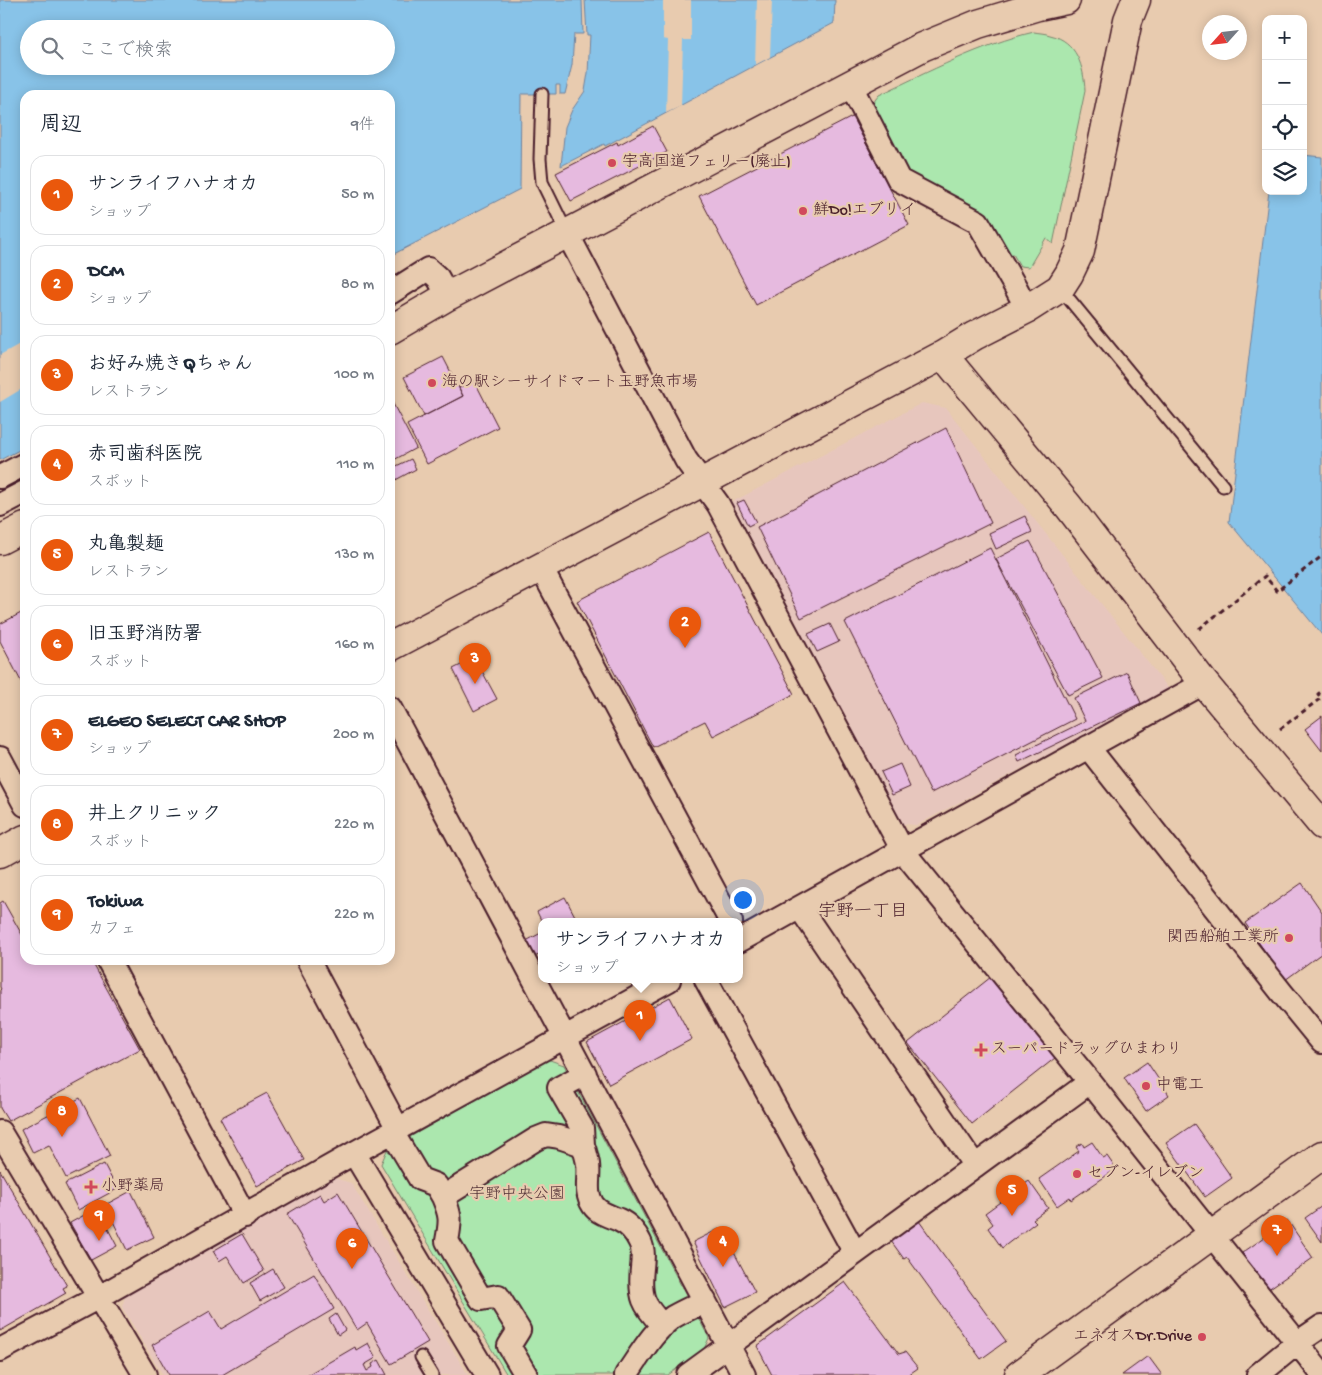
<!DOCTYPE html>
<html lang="ja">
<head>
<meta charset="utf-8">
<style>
	:root { --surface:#fff; --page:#f6f6f7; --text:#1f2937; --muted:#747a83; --line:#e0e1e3; --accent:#ea580c }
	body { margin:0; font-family:"Gochi Hand","Klee One",sans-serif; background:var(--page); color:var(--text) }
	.controls { position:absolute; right:15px; top:15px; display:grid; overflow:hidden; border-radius:10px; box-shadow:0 2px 12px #0003 }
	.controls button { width:45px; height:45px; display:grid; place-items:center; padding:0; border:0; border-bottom:1px solid var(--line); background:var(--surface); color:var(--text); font:25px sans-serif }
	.compass { position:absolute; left:1202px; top:15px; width:45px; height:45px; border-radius:50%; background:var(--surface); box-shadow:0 2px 12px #0003; rotate:243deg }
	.you { position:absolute; left:742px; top:899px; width:18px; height:18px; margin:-12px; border:4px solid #fff; border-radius:50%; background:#1a73e8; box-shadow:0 0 0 8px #1a73e833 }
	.badge { display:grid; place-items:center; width:32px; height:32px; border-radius:50%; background:var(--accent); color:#fff; font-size:16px; font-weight:700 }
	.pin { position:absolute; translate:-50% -41px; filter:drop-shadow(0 1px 2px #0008) }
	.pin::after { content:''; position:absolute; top:26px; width:18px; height:15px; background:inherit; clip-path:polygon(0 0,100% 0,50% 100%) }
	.popup { position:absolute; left:538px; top:918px; width:205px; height:65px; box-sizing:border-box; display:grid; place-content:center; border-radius:10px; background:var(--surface); filter:drop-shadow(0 1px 4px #0005); font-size:16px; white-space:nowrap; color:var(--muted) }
	.popup b { font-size:19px; color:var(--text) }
	.popup::after { content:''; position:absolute; left:50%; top:100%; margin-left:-10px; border:10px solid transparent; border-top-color:var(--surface) }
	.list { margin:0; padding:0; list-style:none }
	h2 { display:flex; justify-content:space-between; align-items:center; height:65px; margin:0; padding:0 20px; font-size:21px }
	h2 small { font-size:16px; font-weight:400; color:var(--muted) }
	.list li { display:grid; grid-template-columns:32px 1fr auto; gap:15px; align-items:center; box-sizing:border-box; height:80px; margin:0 10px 10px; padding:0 10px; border:1px solid var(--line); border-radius:15px }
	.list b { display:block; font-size:19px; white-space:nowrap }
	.list p { margin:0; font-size:16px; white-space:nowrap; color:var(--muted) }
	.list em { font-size:16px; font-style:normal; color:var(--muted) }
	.icon { flex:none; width:28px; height:28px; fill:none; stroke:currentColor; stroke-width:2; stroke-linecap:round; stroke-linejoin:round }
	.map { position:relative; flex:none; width:1322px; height:1375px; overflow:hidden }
	.search { position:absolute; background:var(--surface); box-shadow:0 2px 12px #0003; left:20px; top:20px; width:375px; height:55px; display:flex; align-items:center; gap:12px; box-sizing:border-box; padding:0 18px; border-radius:28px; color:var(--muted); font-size:19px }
	.panel { position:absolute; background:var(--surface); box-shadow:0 2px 12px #0003; left:20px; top:90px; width:375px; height:875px; border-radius:15px }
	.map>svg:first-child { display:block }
</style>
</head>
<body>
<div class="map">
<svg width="1322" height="1375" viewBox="0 0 1322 1375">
	<rect width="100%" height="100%" fill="#e8cbaf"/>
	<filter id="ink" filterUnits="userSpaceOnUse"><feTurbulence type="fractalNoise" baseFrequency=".02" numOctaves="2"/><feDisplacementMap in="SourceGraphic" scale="10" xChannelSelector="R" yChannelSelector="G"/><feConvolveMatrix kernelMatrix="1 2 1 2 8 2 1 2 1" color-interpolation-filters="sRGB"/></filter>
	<g filter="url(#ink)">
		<!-- built -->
		<path fill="#e7c6bd" d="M 922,403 L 946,408 L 1169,689 L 917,825 L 903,824 L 732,502 Z
			M 334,1178 L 351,1183 L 468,1375 L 163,1375 L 122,1307 L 126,1294 Z"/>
		<!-- green -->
		<path fill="#abe7ae" stroke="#7a836c" d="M 1034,32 C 1039,33 1045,33 1050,35 C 1077,41 1084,67 1085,91 L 1053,244 L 1046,238 L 1029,267 L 1020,266 L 1013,254 L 1007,255 L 905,173 L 874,107 L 875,100 L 879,95 C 928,72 982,44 1034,32 Z
			M 547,1059 L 564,1065 L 709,1338 L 704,1349 L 668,1375 L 507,1375 L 381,1164 L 387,1150 Z"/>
		<!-- water -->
		<path fill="#88c3e8" stroke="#6f819c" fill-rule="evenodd" d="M 0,0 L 582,0 L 583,34 L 574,34 L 572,65 L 565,94 L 560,94 L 560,85 L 556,85 L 556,94 L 521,94 L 520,189 L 390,256 L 390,95 L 25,95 L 25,447 L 0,460 ZM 29,29 L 386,29 L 386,66 L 29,66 Z
			M 585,0 L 835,0 L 834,23 L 605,146 L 604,144 L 561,166 L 565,127 L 572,110 L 585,91 L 588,73 L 590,35 L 587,35 Z
			M 1303,155 L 1322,157 L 1322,635 L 1229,522 L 1269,191 L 1303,191 Z"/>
		<!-- pier -->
		<path fill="#e8cbaf" d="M 663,0 L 691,0 L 691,40 L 683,40 L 681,106 L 666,113 L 668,40 L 663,39 Z
			M 757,0 L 772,0 L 770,57 L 755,65 Z
			M 25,341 L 25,387 L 0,402 L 0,355 Z"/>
		<!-- building -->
		<path fill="#e6badf" stroke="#4a1f2b" d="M 852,117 L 909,225 L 756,305 L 699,196 Z
			M 653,126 L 667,152 L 571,201 L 556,173 L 617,142 L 618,145 Z
			M 443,357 L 463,396 L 424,416 L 404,377 Z
			M 474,380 L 498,427 L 427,464 L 407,425 L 463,396 L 459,388 Z
			M 390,398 L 416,448 L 390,462 Z
			M 946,428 L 991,523 L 801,618 L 757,527 Z
			M 411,459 L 416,469 L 390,483 L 390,469 Z
			M 744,500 L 756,522 L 748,526 L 737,503 Z
			M 1025,516 L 1032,532 L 996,549 L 989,533 Z
			M 709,532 L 794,694 L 713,736 L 705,721 L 653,747 L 577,601 Z
			M 1030,541 L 1103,678 L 1068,695 L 996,559 Z
			M 990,548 L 1075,719 L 931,793 L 845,622 Z
			M 25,611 L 25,689 L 0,641 L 0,624 Z
			M 830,624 L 839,642 L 817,652 L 808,634 Z
			M 475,658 L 497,699 L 474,711 L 453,669 Z
			M 1127,672 L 1141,703 L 1019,762 L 1016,755 L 1085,721 L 1074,698 Z
			M 1322,716 L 1322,751 L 1305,729 Z
			M 900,764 L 910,787 L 892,795 L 881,772 Z
			M 1302,883 L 1322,912 L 1322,953 L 1285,980 L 1245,923 Z
			M 565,897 L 578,922 L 542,922 L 537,912 Z
			M 3,901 L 25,940 L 25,960 L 91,960 L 140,1049 L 8,1121 L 0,1108 L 0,990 L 1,989 L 0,987 L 0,903 Z
			M 541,933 L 541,953 L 535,957 L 526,941 Z
			M 991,977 L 1055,1058 L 972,1124 L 908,1043 Z
			M 670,997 L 692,1039 L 609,1084 L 587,1042 Z
			M 1147,1062 L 1169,1095 L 1146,1111 L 1124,1078 Z
			M 267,1093 L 304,1160 L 257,1186 L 220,1118 Z
			M 80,1098 L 110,1156 L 66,1178 L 49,1145 L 33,1153 L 21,1129 Z
			M 1194,1124 L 1232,1178 L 1205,1197 L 1166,1143 Z
			M 1092,1142 L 1103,1158 L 1107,1156 L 1116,1169 L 1071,1200 L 1070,1197 L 1057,1206 L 1039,1179 L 1079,1151 L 1076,1147 L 1082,1143 L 1084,1147 Z
			M 104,1164 L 117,1189 L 78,1210 L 65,1184 Z
			M 0,1170 L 67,1286 L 63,1288 L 66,1293 L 0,1331 Z
			M 1029,1181 L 1048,1208 L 1033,1219 L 1036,1222 L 1002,1248 L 988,1228 L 993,1224 L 985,1213 Z
			M 131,1191 L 154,1237 L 127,1250 L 105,1205 Z
			M 338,1192 L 428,1342 L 391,1364 L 367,1323 L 357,1330 L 287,1214 L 320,1194 L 324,1201 Z
			M 1322,1206 L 1322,1242 L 1305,1218 Z
			M 97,1208 L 117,1246 L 91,1260 L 70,1223 Z
			M 919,1221 L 1006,1341 L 981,1359 L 907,1257 L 904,1259 L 891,1241 Z
			M 1288,1221 L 1313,1258 L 1267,1290 L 1242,1253 Z
			M 721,1228 L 755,1292 L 725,1307 L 693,1242 Z
			M 242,1234 L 264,1271 L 244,1283 L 227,1256 L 219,1261 L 213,1251 Z
			M 273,1269 L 284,1287 L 260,1301 L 250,1283 Z
			M 314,1274 L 334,1309 L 222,1375 L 169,1375 L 152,1345 L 210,1311 L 221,1329 Z
			M 845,1282 L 899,1354 L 905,1352 L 918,1368 L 908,1375 L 772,1375 L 757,1346 Z
			M 336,1314 L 345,1330 L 338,1335 L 329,1319 Z
			M 368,1343 L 376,1358 L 364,1365 L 367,1371 L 373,1367 L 372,1364 L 379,1360 L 387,1375 L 307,1375 L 355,1347 L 356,1350 Z
			M 1148,1356 L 1162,1375 L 1122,1375 Z"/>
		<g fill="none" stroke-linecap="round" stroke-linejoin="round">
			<defs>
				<path id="lane" d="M 542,94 L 540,159 L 542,182 L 567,233
					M 1060,288 L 1223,486
					M 421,1357 L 432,1375"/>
				<path id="street" d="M 850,84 L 899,180 L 978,222 L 1016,288 L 1027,309
					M 567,233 L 686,460 L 718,504 L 903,851 L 1090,1082 L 1322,1374
					M 390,293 L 428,269 L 438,278 L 448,296
					M 0,477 L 25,464
					M 0,505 L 25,492
					M 541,568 L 731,922
					M 390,708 L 744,1375
					M 1088,747 L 1282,993 L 1322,1042
					M 0,758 L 25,805
					M 800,908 L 975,1166
					M 739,941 L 1204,683
					M 108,960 L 245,1216
					M 308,960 L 398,1129
					M 706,980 L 855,1253
					M 0,1132 L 145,1375
					M 392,1132 L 420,1179 L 436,1185 L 443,1197
					M 583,1145 L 582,1128 L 559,1088 L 585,1074
					M 354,1153 L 487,1375
					M 0,1350 L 99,1297 L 354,1153 L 669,980
					M 526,1375 L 509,1346 L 519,1330 L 498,1296 L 481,1299 L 447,1241 C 451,1220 451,1216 443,1197 L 536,1139 L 546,1135 L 559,1137 L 583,1145 C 585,1151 587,1158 588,1164 C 590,1178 584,1192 593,1205 C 599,1214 610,1216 619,1220 C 628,1224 636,1233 640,1242 C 644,1250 643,1259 642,1268 C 639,1297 643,1305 663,1326
					M 626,1375 C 640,1355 653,1331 673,1317 C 683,1311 695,1306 705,1301
					M 688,1375 L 1090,1082
					M 1258,1375 L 1297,1343 L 1322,1326"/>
				<path id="secondary" d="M 390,330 L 448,296 L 922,47 L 978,24 L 1038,6 L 1066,0
					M 943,355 L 1069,507 L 1204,683 L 1322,825
					M 0,540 L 25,527
					M 390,647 L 943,355 L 974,336 L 1027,309 L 1060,288 L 1069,274 L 1080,251 L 1128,20 L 1136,0
					M 0,853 L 25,839
					M 1019,1375 L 1322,1155"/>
			</defs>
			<!-- lane casing -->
			<use href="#lane" stroke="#4a1f2b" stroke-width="15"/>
			<!-- street casing -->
			<use href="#street" stroke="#4a1f2b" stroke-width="26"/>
			<!-- secondary casing -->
			<use href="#secondary" stroke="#4a1f2b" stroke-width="31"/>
			<!-- path -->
			<path stroke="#4a1f2b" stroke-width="3" stroke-dasharray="5 4" stroke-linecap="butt" d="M 1199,629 L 1265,576 L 1277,591 L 1322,556
				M 1280,729 L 1321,698 L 1318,694 L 1322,691"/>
			<!-- lane -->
			<use href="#lane" stroke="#e8cbaf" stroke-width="11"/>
			<!-- street -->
			<use href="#street" stroke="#e8cbaf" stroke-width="22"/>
			<!-- secondary -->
			<use href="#secondary" stroke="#e8cbaf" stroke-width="28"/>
		</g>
	</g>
	<!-- markers -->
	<g fill="#d1495b" stroke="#e8cbaf" stroke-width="2">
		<circle cx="612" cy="163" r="5"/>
		<circle cx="803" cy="211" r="5"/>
		<circle cx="432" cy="383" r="5"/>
		<circle cx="1289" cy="938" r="5"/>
		<path d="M978.5 1042.5h5v5h5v5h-5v5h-5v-5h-5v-5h5z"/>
		<circle cx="1146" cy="1086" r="5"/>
		<circle cx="1077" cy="1174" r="5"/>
		<path d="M88.5 1179.5h5v5h5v5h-5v5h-5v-5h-5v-5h5z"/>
		<circle cx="1202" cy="1337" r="5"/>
	</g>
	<g text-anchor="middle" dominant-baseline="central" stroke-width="4.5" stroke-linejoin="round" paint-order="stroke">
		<!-- poi labels -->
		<g font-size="16" fill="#4a1f2b" stroke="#e8cbaf" text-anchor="start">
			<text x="622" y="163">宇高国道フェリー(廃止)</text>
			<text x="813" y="211">鮮Do!エブリイ</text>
			<text x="442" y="383">海の駅シーサイドマート玉野魚市場</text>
			<text x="1279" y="938" text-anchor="end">関西船舶工業所</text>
			<text x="991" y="1050">スーパードラッグひまわり</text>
			<text x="1156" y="1086">中電工</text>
			<text x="1087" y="1174">セブン-イレブン</text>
			<text x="101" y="1187">小野薬局</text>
			<text x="1192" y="1337" text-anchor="end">エネオスDr.Drive</text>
		</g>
		<!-- park labels -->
		<g font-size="16" fill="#543338" stroke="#e8cbaf">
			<text x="517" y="1195">宇野中央公園</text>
		</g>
		<!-- neighbourhood labels -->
		<g font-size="18" fill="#4a1f2b" stroke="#e8cbaf">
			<text x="863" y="912">宇野一丁目</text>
		</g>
	</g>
</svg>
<div class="controls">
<button>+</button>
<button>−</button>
<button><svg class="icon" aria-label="locate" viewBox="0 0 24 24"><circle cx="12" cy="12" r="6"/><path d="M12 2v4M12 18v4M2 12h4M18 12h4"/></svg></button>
<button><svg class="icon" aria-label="layers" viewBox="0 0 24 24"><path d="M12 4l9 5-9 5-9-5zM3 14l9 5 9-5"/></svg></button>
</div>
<svg class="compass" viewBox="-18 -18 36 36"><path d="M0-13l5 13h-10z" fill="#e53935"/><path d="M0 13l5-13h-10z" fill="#747a83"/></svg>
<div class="you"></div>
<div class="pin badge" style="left:640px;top:1041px">1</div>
<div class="popup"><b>サンライフハナオカ</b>ショップ</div>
<div class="pin badge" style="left:685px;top:648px">2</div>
<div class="pin badge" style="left:475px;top:684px">3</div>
<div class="pin badge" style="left:723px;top:1267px">4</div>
<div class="pin badge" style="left:1012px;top:1216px">5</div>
<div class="pin badge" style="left:352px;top:1269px">6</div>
<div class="pin badge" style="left:1277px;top:1256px">7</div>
<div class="pin badge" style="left:62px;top:1137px">8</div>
<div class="pin badge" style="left:99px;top:1241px">9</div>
<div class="search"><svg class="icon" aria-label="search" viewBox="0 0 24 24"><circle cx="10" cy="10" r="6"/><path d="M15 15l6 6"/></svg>ここで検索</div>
<section class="panel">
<h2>周辺<small>9件</small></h2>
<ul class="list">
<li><span class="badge">1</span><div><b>サンライフハナオカ</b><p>ショップ</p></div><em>50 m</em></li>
<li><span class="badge">2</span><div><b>DCM</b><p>ショップ</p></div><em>80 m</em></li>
<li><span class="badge">3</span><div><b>お好み焼きQちゃん</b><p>レストラン</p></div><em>100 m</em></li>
<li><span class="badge">4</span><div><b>赤司歯科医院</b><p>スポット</p></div><em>110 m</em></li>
<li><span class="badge">5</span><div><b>丸亀製麺</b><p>レストラン</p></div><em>130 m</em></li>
<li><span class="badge">6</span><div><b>旧玉野消防署</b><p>スポット</p></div><em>160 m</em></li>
<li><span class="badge">7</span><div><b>ELGEO SELECT CAR SHOP</b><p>ショップ</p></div><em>200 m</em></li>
<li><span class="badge">8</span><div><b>井上クリニック</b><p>スポット</p></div><em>220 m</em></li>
<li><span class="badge">9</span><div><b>Tokiwa</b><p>カフェ</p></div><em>220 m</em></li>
</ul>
</section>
</div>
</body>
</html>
